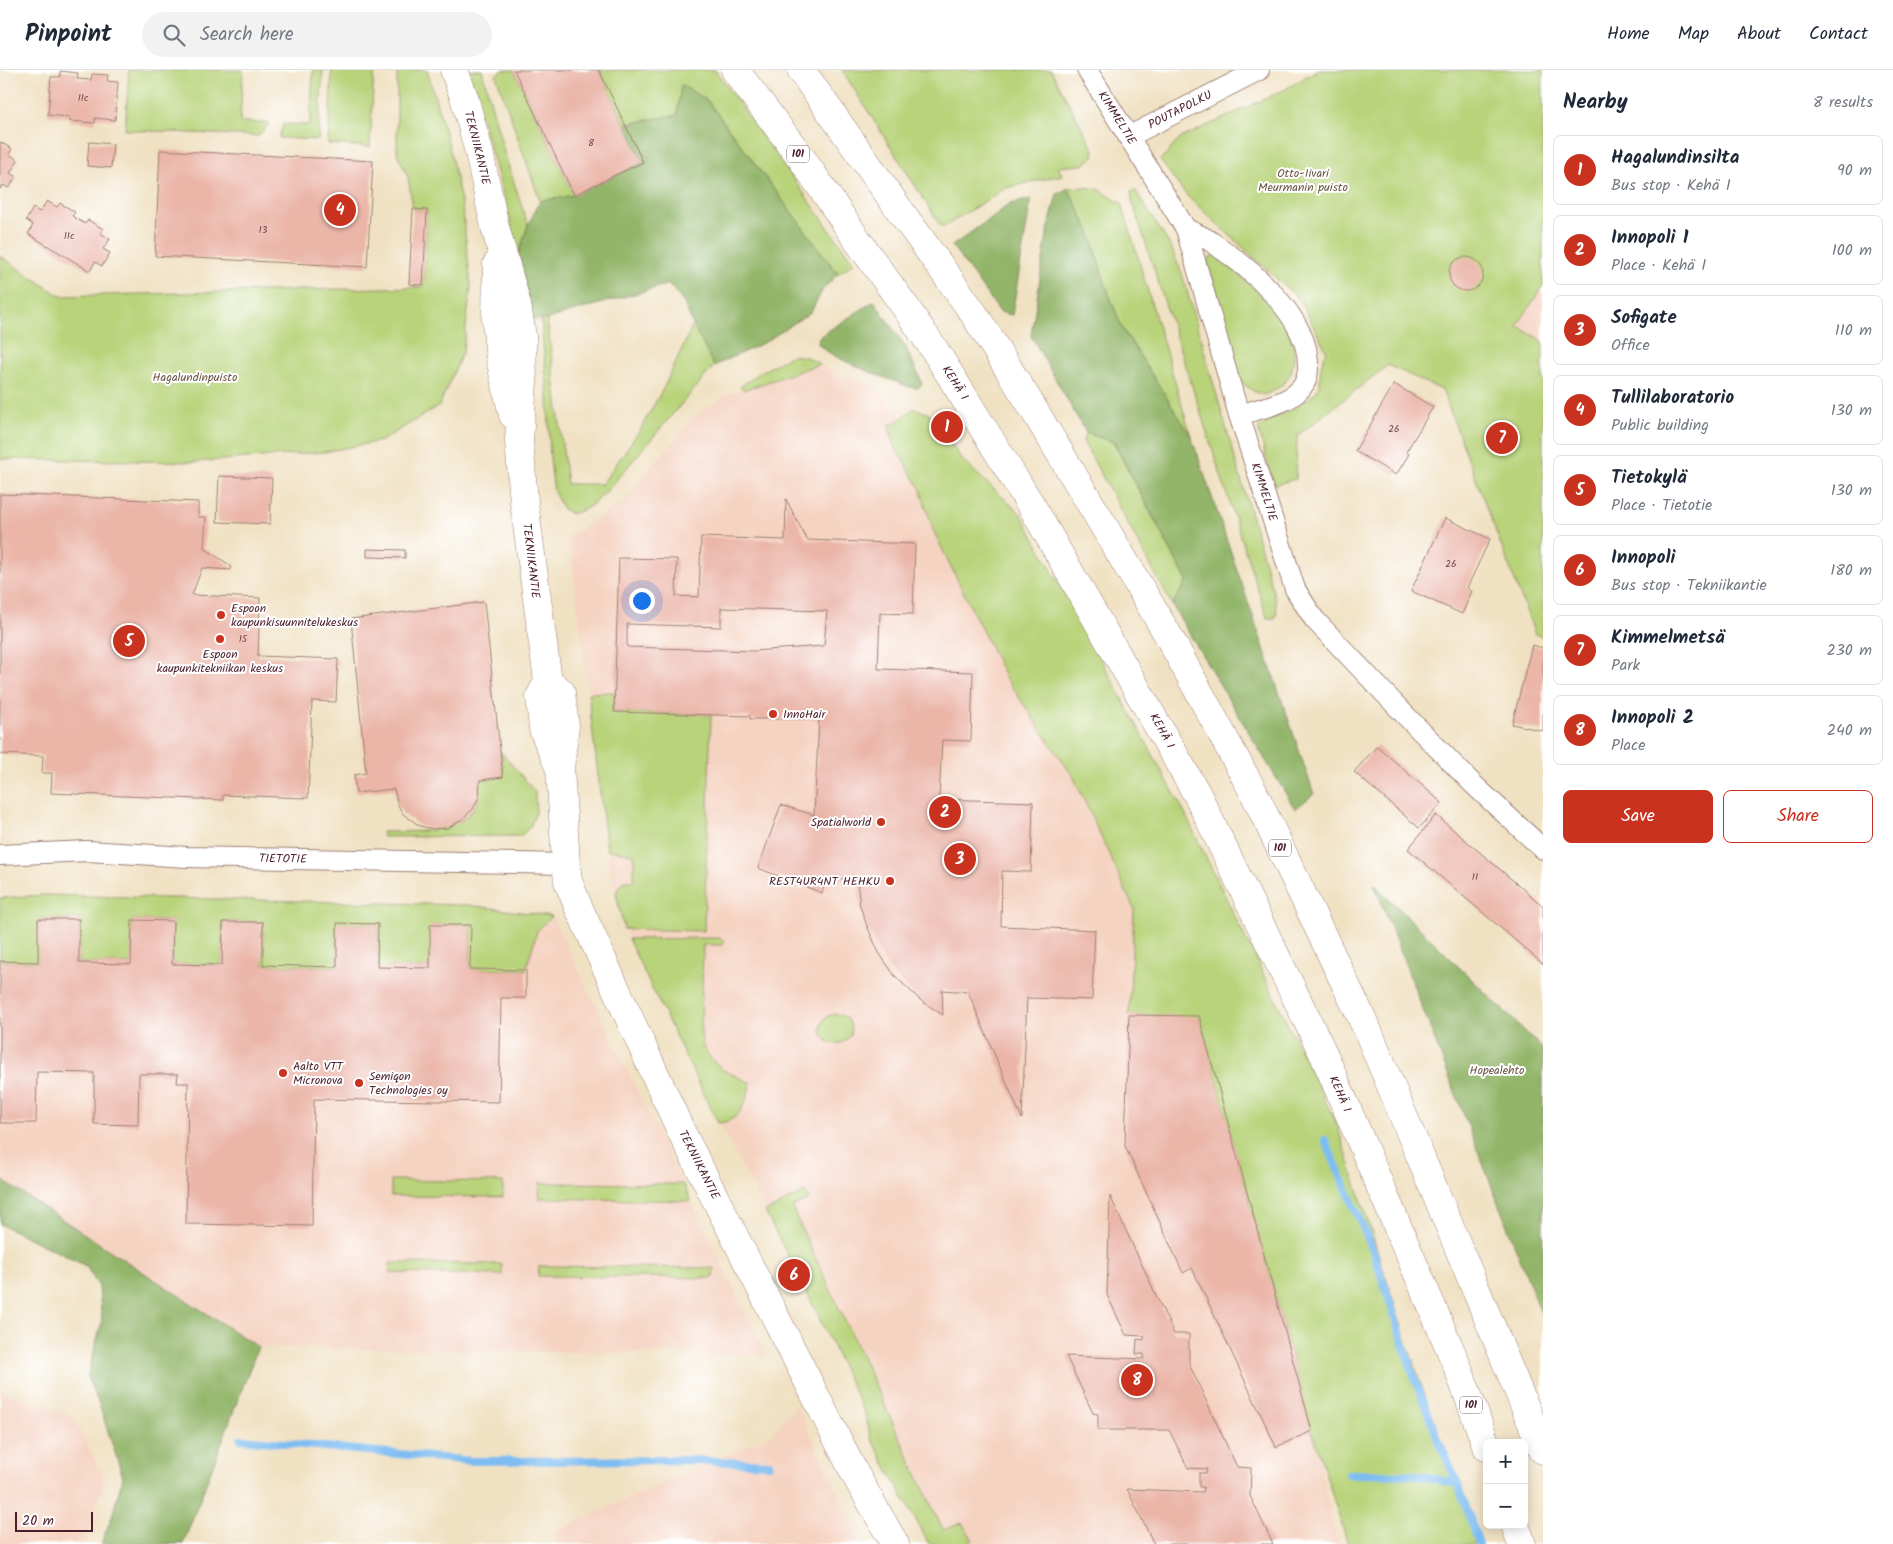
<!DOCTYPE html>
<html lang="en">
<head>
<meta charset="utf-8">
<style>
	:root { --surface:#fff; --page:#f2f2f3; --text:#1f2937; --muted:#747a83; --line:#e0e1e3; --accent:#c8321e }
	body { margin:0; font-family:Kalam,sans-serif; background:var(--page); color:var(--text) }
	.controls { position:absolute; right:15px; bottom:15px; display:grid; overflow:hidden; border-radius:8px; box-shadow:0 2px 12px #0003 }
	.controls button { width:45px; height:45px; display:grid; place-items:center; padding:0; border:0; border-bottom:1px solid var(--line); background:var(--surface); color:var(--text); font:25px sans-serif }
	.scale { position:absolute; left:15px; bottom:12px; width:78px; box-sizing:border-box; padding-left:5px; border:2px solid #4a1f2b; border-top:0; font-size:14px; line-height:18px; white-space:nowrap; color:#4a1f2b; -webkit-text-stroke:4px #fff; paint-order:stroke }
	.you { position:absolute; left:641px; top:530px; width:18px; height:18px; margin:-12px; border:4px solid #fff; border-radius:50%; background:#1a73e8; box-shadow:0 0 0 8px #1a73e833 }
	.badge { display:grid; place-items:center; width:32px; height:32px; border-radius:50%; background:var(--accent); color:#fff; font-size:16px; font-weight:700 }
	.pin { position:absolute; translate:-50% -50%; border:2px solid #fff; box-shadow:0 1px 5px #0006 }
	.list { margin:0; padding:0; list-style:none }
	h2 { display:flex; justify-content:space-between; align-items:center; height:65px; margin:0; padding:0 20px; font-size:21px }
	h2 small { font-size:16px; font-weight:400; color:var(--muted) }
	.list li { display:grid; grid-template-columns:32px 1fr auto; gap:15px; align-items:center; box-sizing:border-box; height:70px; margin:0 10px 10px; padding:0 10px; border:1px solid var(--line); border-radius:8px }
	.list b { display:block; font-size:19px; white-space:nowrap }
	.list p { margin:0; font-size:16px; white-space:nowrap; color:var(--muted) }
	.list em { font-size:16px; font-style:normal; color:var(--muted) }
	.actions { display:flex; gap:10px; padding:15px 20px }
	.actions a { flex:1; padding:11px 0; border:1px solid var(--accent); border-radius:8px; text-align:center; font-size:18px; color:var(--accent) }
	.actions .main { background:var(--accent); color:#fff }
	.icon { flex:none; width:28px; height:28px; fill:none; stroke:currentColor; stroke-width:2; stroke-linecap:round; stroke-linejoin:round }
	.map { position:relative; flex:none; width:1543px; height:1474px; overflow:hidden }
	header { display:flex; align-items:center; gap:30px; box-sizing:border-box; height:70px; padding:0 25px; background:var(--surface); border-bottom:1px solid var(--line) }
	header strong { font-size:24px }
	nav { display:flex; gap:28px; margin-inline-start:auto; font-size:18px }
	.search { width:350px; height:45px; background:var(--page); display:flex; align-items:center; gap:12px; box-sizing:border-box; padding:0 18px; border-radius:28px; color:var(--muted); font-size:19px }
	main { display:flex }
	aside { flex:1; background:var(--surface) }
	.map>svg:first-child { display:block }
</style>
</head>
<body>
<header>
<strong>Pinpoint</strong>
<div class="search"><svg class="icon" aria-label="search" viewBox="0 0 24 24"><circle cx="10" cy="10" r="6"/><path d="M15 15l6 6"/></svg>Search here</div>
<nav><a>Home</a><a>Map</a><a>About</a><a>Contact</a></nav>
</header>
<main>
<div class="map">
<svg width="1543" height="1474" viewBox="0 0 1543 1474">
	<rect width="100%" height="100%" fill="#fff"/>
	<filter id="ink" filterUnits="userSpaceOnUse"><feTurbulence type="fractalNoise" baseFrequency=".02" numOctaves="2"/><feDisplacementMap in="SourceGraphic" scale="10" xChannelSelector="R" yChannelSelector="G"/><feConvolveMatrix kernelMatrix="1 2 1 2 8 2 1 2 1" color-interpolation-filters="sRGB"/></filter>
	<filter id="wash" filterUnits="userSpaceOnUse"><feTurbulence type="fractalNoise" baseFrequency=".0096" numOctaves="4" result="noise"/><feDisplacementMap in="SourceGraphic" scale="20" xChannelSelector="R" yChannelSelector="G"/><feGaussianBlur stdDeviation="1.12" result="paint"/><feColorMatrix in="noise" values="0 0 0 0 0 0 0 0 0 0 0 0 0 0 0 0 0 1.4 0 .05"/><feComposite in="paint" operator="in"/></filter>
	<g filter="url(#wash)">
		<rect width="100%" height="100%" fill="#f0e1c2"/>
		<!-- built -->
		<path fill="#f5d3c1" d="M 1543,216 L 1543,271 L 1517,257 Z
			M 820,294 L 838,306 L 874,315 L 930,380 L 1199,946 L 1312,1361 L 1338,1474 L 929,1474 L 871,1368 L 865,1344 L 800,1208 L 702,1020 L 628,869 L 618,839 L 607,780 L 569,467 L 622,433 L 694,346 L 726,325 Z
			M 45,825 L 467,835 L 552,846 L 766,1285 L 258,1277 L 0,1109 L 0,828 Z
			M 0,1320 L 73,1347 L 105,1410 L 84,1474 L 0,1474 Z
			M 797,1335 L 862,1474 L 555,1474 L 556,1461 L 771,1365 Z"/>
		<!-- green -->
		<path fill="#b8d379" stroke="#817952" d="M 129,0 L 243,0 L 240,52 L 270,53 L 258,66 L 125,60 Z
			M 313,0 L 323,0 L 318,70 L 279,68 L 283,54 L 310,55 Z
			M 332,0 L 374,0 L 370,77 L 328,74 Z
			M 397,0 L 427,0 L 449,76 L 462,136 L 471,216 L 463,281 L 439,336 L 381,371 L 324,382 L 197,392 L 0,389 L 0,186 L 60,226 L 423,217 L 427,140 L 413,139 L 408,107 L 397,83 Z
			M 467,0 L 482,0 L 504,82 L 528,155 L 519,183 L 496,98 Z
			M 503,0 L 514,0 L 574,125 L 540,131 L 496,5 Z
			M 599,0 L 715,0 L 854,193 L 838,204 L 707,30 L 677,45 L 625,54 Z
			M 842,0 L 1051,0 L 1094,80 L 1093,87 L 1083,95 L 1058,97 L 1062,105 L 1006,118 L 942,158 Z
			M 1317,0 L 1543,0 L 1543,216 L 1517,256 L 1543,271 L 1543,567 L 1535,564 L 1442,320 L 1388,295 L 1297,366 L 1296,409 L 1274,415 L 1258,359 C 1273,346 1309,334 1317,320 C 1322,311 1319,302 1322,293 C 1323,289 1325,285 1327,282 L 1300,230 L 1186,125 L 1160,90 L 1181,68 L 1284,20 Z
			M 1087,117 L 1100,120 L 1122,134 L 1191,366 L 1121,256 L 1106,216 L 1090,162 L 1068,118 Z
			M 1135,120 L 1171,177 L 1182,204 L 1275,528 L 1277,542 L 1275,548 L 1267,548 L 1132,131 L 1131,122 Z
			M 1217,183 L 1284,248 L 1293,273 L 1294,288 L 1291,303 L 1282,315 L 1272,322 L 1264,325 L 1253,321 L 1240,311 L 1216,220 L 1207,190 Z
			M 547,249 L 567,414 L 602,414 L 640,360 L 664,317 L 693,255 L 714,296 L 606,422 L 589,437 L 572,444 L 563,439 L 554,422 L 550,390 L 548,327 L 541,250 Z
			M 792,285 L 806,287 L 820,294 L 744,320 L 740,317 L 761,302 Z
			M 914,338 L 930,344 L 964,392 L 1021,444 L 1181,736 L 1337,1055 L 1407,1273 L 1476,1474 L 1348,1474 L 1312,1361 L 1199,947 L 1129,945 L 1134,839 L 1074,708 L 1005,607 L 933,460 L 920,418 L 896,379 L 888,355 L 897,352 Z
			M 1086,363 L 1113,372 L 1187,511 L 1172,535 L 1083,371 Z
			M 614,622 L 614,642 L 711,645 L 704,861 L 624,859 L 616,823 L 623,811 L 634,811 L 634,784 L 607,780 L 588,623 Z
			M 501,682 L 535,722 L 536,742 L 530,757 L 520,766 L 383,767 L 382,762 C 412,761 470,766 479,726 C 480,721 479,715 480,710 L 503,707 Z
			M 45,825 L 467,835 L 552,846 L 537,861 L 526,900 L 470,899 L 471,855 L 431,855 L 430,898 L 377,897 L 378,854 L 337,854 L 337,897 L 263,895 L 263,852 L 223,852 L 222,895 L 172,894 L 173,851 L 132,850 L 131,894 L 79,893 L 79,849 L 39,849 L 38,892 L 0,891 L 0,828 Z
			M 719,868 L 723,870 L 723,875 L 703,875 L 701,962 L 703,977 L 711,989 L 723,1000 L 751,1013 C 745,1033 742,1051 718,1053 L 628,869 Z
			M821 959a15 15 0 1 1 30 0a15 15 0 1 1-30 0Z
			M 391,1110 L 503,1112 L 503,1127 L 391,1126 Z
			M 540,1113 L 683,1114 L 691,1131 L 539,1128 Z
			M 805,1122 L 810,1129 L 792,1138 L 943,1460 L 962,1453 L 973,1470 L 966,1474 L 929,1474 L 871,1368 L 865,1344 L 800,1208 L 765,1142 Z
			M 390,1193 L 502,1194 L 502,1205 L 390,1203 Z
			M 539,1196 L 714,1198 L 713,1208 L 538,1206 Z"/>
		<!-- forest -->
		<path fill="#92b569" stroke="#6e6a4a" d="M 681,15 L 707,30 L 838,204 L 823,219 L 811,242 L 765,272 L 714,296 L 693,255 L 684,233 L 669,214 L 547,249 L 532,250 L 519,183 L 528,155 L 540,131 L 574,125 L 643,92 L 625,54 L 677,45 Z
			M 1068,118 L 1090,162 L 1106,216 L 1121,256 L 1191,366 L 1314,724 L 1295,739 L 1172,535 L 1187,511 L 1114,372 L 1086,363 L 1031,266 L 1047,164 L 1057,124 Z
			M 1031,129 L 1012,245 L 1000,242 L 952,176 L 1010,134 Z
			M 874,231 L 905,276 L 921,310 L 922,314 L 918,318 L 909,317 C 887,308 833,290 818,274 L 819,267 Z
			M 1374,814 L 1543,979 L 1543,1248 Z
			M 0,1109 L 258,1277 L 183,1474 L 101,1474 L 112,1446 L 123,1407 L 99,1334 L 87,1307 L 102,1252 L 99,1217 L 86,1196 L 0,1154 Z"/>
		<g fill="none" stroke-linecap="round" stroke-linejoin="round">
			<!-- stream -->
			<path stroke="#7ebdf2" stroke-width="8" d="M 1325,1070 L 1374,1183 L 1414,1307 L 1439,1372 L 1458,1414 L 1479,1474
				M 241,1369 L 472,1391 L 690,1390 L 769,1394
				M 1349,1404 L 1417,1405 L 1458,1414"/>
		</g>
		<g id="blocks">
			<!-- building -->
			<path fill="#ebb5a8" fill-rule="evenodd" d="M 514,0 L 599,0 L 643,92 L 574,125 Z
				M 60,1 L 78,3 L 77,9 L 91,10 L 92,4 L 108,5 L 107,11 L 118,12 L 115,50 L 95,48 L 95,53 L 69,51 L 69,47 L 48,45 L 51,7 L 60,7 Z
				M 0,72 L 12,79 L 9,84 L 18,90 L 10,103 L 16,107 L 9,118 L 3,115 L 0,119 Z
				M 89,72 L 113,74 L 111,98 L 87,96 Z
				M 160,80 L 373,91 L 367,197 L 155,186 Z
				M 47,131 L 57,137 L 60,133 L 75,142 L 72,146 L 85,154 L 88,150 L 103,159 L 100,163 L 110,169 L 103,179 L 110,183 L 102,196 L 95,192 L 90,201 L 28,164 L 33,155 L 26,150 L 33,138 L 40,142 Z
				M 413,139 L 427,140 L 423,215 L 409,214 Z
				M1449 204a17 17 0 1 1 34 0a17 17 0 1 1-34 0Z
				M 1394,314 L 1433,337 L 1406,382 L 1409,384 L 1396,405 L 1355,381 Z
				M 219,406 L 272,408 L 270,454 L 217,452 Z
				M 0,424 L 198,432 L 198,447 L 206,447 L 204,478 L 231,496 L 231,500 L 202,498 L 192,525 L 260,528 L 258,586 L 338,589 L 336,632 L 312,631 L 308,728 L 223,725 L 223,730 L 51,723 L 52,703 L 42,703 L 43,686 L 0,684 Z
				M 786,429 L 807,470 L 915,474 L 913,544 L 880,543 L 878,599 L 973,602 L 971,671 L 942,670 L 939,729 L 1033,732 L 1031,802 L 1002,801 L 1001,856 L 1095,860 L 1092,930 L 1027,928 L 1022,1049 L 968,922 L 942,920 L 943,945 L 920,930 L 895,906 L 879,883 L 867,856 L 860,836 L 857,811 L 833,808 L 826,811 L 822,823 L 758,798 L 781,735 L 814,745 L 819,649 L 750,649 L 750,646 L 614,642 L 619,488 L 677,489 L 676,526 L 699,527 L 701,467 L 785,470 ZM 721,538 L 827,541 L 824,576 L 753,581 L 627,577 L 627,554 L 721,557 Z
				M 1445,448 L 1490,469 L 1467,518 L 1472,521 L 1462,544 L 1411,521 Z
				M 367,479 L 405,480 L 405,488 L 367,487 Z
				M 484,532 L 503,707 L 480,710 L 479,727 L 473,739 L 461,750 L 448,758 L 434,759 L 420,756 L 403,744 L 398,735 L 394,719 L 356,723 L 354,705 L 366,703 L 351,549 Z
				M 1532,575 L 1543,578 L 1543,661 L 1512,654 Z
				M 1377,676 L 1442,733 L 1419,758 L 1354,702 Z
				M 1436,745 L 1543,836 L 1543,894 L 1408,779 Z
				M 38,849 L 79,849 L 79,893 L 131,894 L 132,850 L 173,851 L 172,894 L 222,895 L 223,852 L 263,852 L 263,895 L 337,897 L 337,853 L 378,854 L 377,897 L 430,898 L 430,855 L 471,855 L 470,899 L 526,900 L 526,928 L 501,928 L 499,1032 L 314,1029 L 312,1156 L 186,1154 L 188,1013 L 177,1013 L 178,1004 L 139,1004 L 138,1055 L 94,1054 L 94,1003 L 37,1002 L 36,1053 L 0,1053 L 0,891 L 38,892 Z
				M 1129,945 L 1199,946 L 1312,1361 L 1276,1377 L 1192,1198 L 1183,1203 L 1125,1076 Z
				M 1110,1126 L 1174,1264 L 1189,1264 L 1189,1294 L 1237,1397 L 1251,1398 L 1250,1426 L 1273,1474 L 1154,1474 L 1127,1419 L 1203,1422 L 1204,1417 L 1199,1417 L 1199,1403 L 1206,1403 L 1207,1399 L 1188,1398 L 1169,1360 L 1098,1360 L 1098,1344 L 1093,1343 L 1066,1286 L 1144,1289 L 1144,1284 L 1136,1284 L 1137,1269 L 1144,1270 L 1144,1266 L 1126,1265 L 1107,1225 Z"/>
		</g>
	</g>
	<g filter="url(#ink)">
		<use href="#blocks" fill-opacity="0" stroke="#9d8076" stroke-width="1"/>
		<g fill="none" stroke-linecap="round" stroke-linejoin="round">
			<defs>
				<path id="minor" d="M 1087,0 L 1186,159 L 1239,345 L 1295,519 L 1314,549 L 1406,646 L 1474,715 L 1543,779
					M 1128,67 L 1259,0
					M 1186,159 C 1195,163 1205,167 1213,173 C 1250,198 1309,247 1308,296 C 1308,302 1307,309 1304,314 C 1293,334 1259,338 1239,345
					M 0,785 L 87,781 L 187,787 L 566,794"/>
				<path id="secondary" d="M 454,0 L 464,27 L 479,82 L 495,157 L 517,235 L 522,266 L 523,312 L 519,370 L 524,432 L 548,611 L 540,627 L 543,659 L 559,697
					M 497,194 L 496,249 L 500,289 L 513,345
					M 548,611 L 561,622 L 565,656 L 560,698 L 566,794 L 568,811 L 578,836 L 681,1061 L 856,1406 L 895,1474"/>
				<path id="trunk" d="M 735,0 L 800,86 L 858,171
					M 801,0 L 901,142
					M 950,210 L 974,244 L 1028,330 L 1105,458 L 1168,565 L 1254,723 L 1367,959 L 1543,1380
					M 906,238 L 934,279 L 1034,440 L 1198,726 L 1324,985 L 1456,1293 L 1487,1377
					M 1515,1455 L 1522,1474"/>
			</defs>
			<!-- minor casing -->
			<use href="#minor" stroke="#9d8076" stroke-width="22"/>
			<!-- secondary casing -->
			<use href="#secondary" stroke="#9d8076" stroke-width="29"/>
			<!-- trunk casing -->
			<use href="#trunk" stroke="#9d8076" stroke-width="29"/>
			<!-- minor -->
			<use href="#minor" stroke="#fff" stroke-width="20"/>
			<!-- secondary -->
			<use href="#secondary" stroke="#fff" stroke-width="28"/>
			<!-- trunk -->
			<use href="#trunk" stroke="#fff" stroke-width="28"/>
			<defs>
				<path id="trunk-bridge" d="M 901,142 L 950,210
					M 858,171 L 906,238"/>
			</defs>
			<!-- trunk-bridge casing -->
			<use href="#trunk-bridge" stroke="#9d8076" stroke-width="29" stroke-linecap="butt"/>
			<!-- trunk-bridge -->
			<use href="#trunk-bridge" stroke="#fff" stroke-width="28"/>
		</g>
	</g>
	<!-- markers -->
	<g fill="#c8321e" stroke="#fff" stroke-width="2">
		<circle cx="221" cy="545" r="5"/>
		<circle cx="220" cy="569" r="5"/>
		<circle cx="773" cy="644" r="5"/>
		<circle cx="881" cy="752" r="5"/>
		<circle cx="890" cy="811" r="5"/>
		<circle cx="283" cy="1003" r="5"/>
		<circle cx="359" cy="1013" r="5"/>
	</g>
	<g text-anchor="middle" dominant-baseline="central" stroke-width="4" stroke-linejoin="round" paint-order="stroke">
		<!-- number labels -->
		<g font-size="10" fill="#72444a">
			<text x="83" y="28">11c</text>
			<text x="591" y="73">8</text>
			<text x="263" y="160">13</text>
			<text x="69" y="166">11c</text>
			<text x="1394" y="359">26</text>
			<text x="1451" y="494">26</text>
			<text x="243" y="569">15</text>
			<text x="1475" y="807">11</text>
		</g>
		<!-- shield labels -->
		<g fill="#fff" stroke="#80626b" stroke-width="1">
			<rect x="787" y="75.5" width="22" height="17" rx="4"/>
			<rect x="1269" y="769.5" width="22" height="17" rx="4"/>
			<rect x="1460" y="1326.5" width="22" height="17" rx="4"/>
		</g>
		<g font-size="11" font-weight="bold" fill="#4a1f2b">
			<text x="798" y="84">101</text>
			<text x="1280" y="778">101</text>
			<text x="1471" y="1335">101</text>
		</g>
		<!-- street labels -->
		<g font-size="12" fill="#4a1f2b" stroke="#fff">
			<text transform="translate(1180 40) rotate(-27)">POUTAPOLKU</text>
			<text transform="translate(1117 48) rotate(58)">KIMMELTIE</text>
			<text transform="translate(477 78) rotate(76)">TEKNIIKANTIE</text>
			<text transform="translate(955 313) rotate(58)">KEHÄ I</text>
			<text transform="translate(1264 422) rotate(72)">KIMMELTIE</text>
			<text transform="translate(531 491) rotate(83)">TEKNIIKANTIE</text>
			<text transform="translate(1162 661) rotate(61)">KEHÄ I</text>
			<text transform="translate(283 789) rotate(1)">TIETOTIE</text>
			<text transform="translate(1340 1024) rotate(67)">KEHÄ I</text>
			<text transform="translate(699 1095) rotate(63)">TEKNIIKANTIE</text>
		</g>
		<!-- park labels -->
		<g font-size="12" fill="#6b5542" stroke="#fff">
			<text x="1303" y="103">Otto-Iivari<tspan x="1303" dy="14">Meurmanin puisto</tspan></text>
			<text x="195" y="307">Hagalundinpuisto</text>
			<text x="1497" y="1000">Hopealehto</text>
		</g>
		<!-- poi labels -->
		<g font-size="12" fill="#4a1f2b" stroke="#fff" text-anchor="start">
			<text x="231" y="538">Espoon<tspan x="231" dy="14">kaupunkisuunnitelukeskus</tspan></text>
			<text x="220" y="584" text-anchor="middle">Espoon<tspan x="220" dy="14">kaupunkitekniikan keskus</tspan></text>
			<text x="783" y="644">InnoHair</text>
			<text x="871" y="752" text-anchor="end">Spatialworld</text>
			<text x="880" y="811" text-anchor="end">RE5T4UR4NT HEHKU</text>
			<text x="293" y="996">Aalto VTT<tspan x="293" dy="14">Micronova</tspan></text>
			<text x="369" y="1006">Semiqon<tspan x="369" dy="14">Technologies oy</tspan></text>
		</g>
	</g>
</svg>
<div class="controls">
<button>+</button>
<button>−</button>
</div>
<div class="scale">20 m</div>
<div class="you"></div>
<div class="pin badge" style="left:947px;top:357px">1</div>
<div class="pin badge" style="left:945px;top:742px">2</div>
<div class="pin badge" style="left:960px;top:789px">3</div>
<div class="pin badge" style="left:340px;top:140px">4</div>
<div class="pin badge" style="left:129px;top:571px">5</div>
<div class="pin badge" style="left:794px;top:1205px">6</div>
<div class="pin badge" style="left:1502px;top:368px">7</div>
<div class="pin badge" style="left:1137px;top:1310px">8</div>
</div>
<aside>
<h2>Nearby<small>8 results</small></h2>
<ul class="list">
<li><span class="badge">1</span><div><b>Hagalundinsilta</b><p>Bus stop · Kehä I</p></div><em>90 m</em></li>
<li><span class="badge">2</span><div><b>Innopoli 1</b><p>Place · Kehä I</p></div><em>100 m</em></li>
<li><span class="badge">3</span><div><b>Sofigate</b><p>Office</p></div><em>110 m</em></li>
<li><span class="badge">4</span><div><b>Tullilaboratorio</b><p>Public building</p></div><em>130 m</em></li>
<li><span class="badge">5</span><div><b>Tietokylä</b><p>Place · Tietotie</p></div><em>130 m</em></li>
<li><span class="badge">6</span><div><b>Innopoli</b><p>Bus stop · Tekniikantie</p></div><em>180 m</em></li>
<li><span class="badge">7</span><div><b>Kimmelmetsä</b><p>Park</p></div><em>230 m</em></li>
<li><span class="badge">8</span><div><b>Innopoli 2</b><p>Place</p></div><em>240 m</em></li>
</ul>
<div class="actions"><a class="main">Save</a><a>Share</a></div>
</aside>
</main>
</body>
</html>
